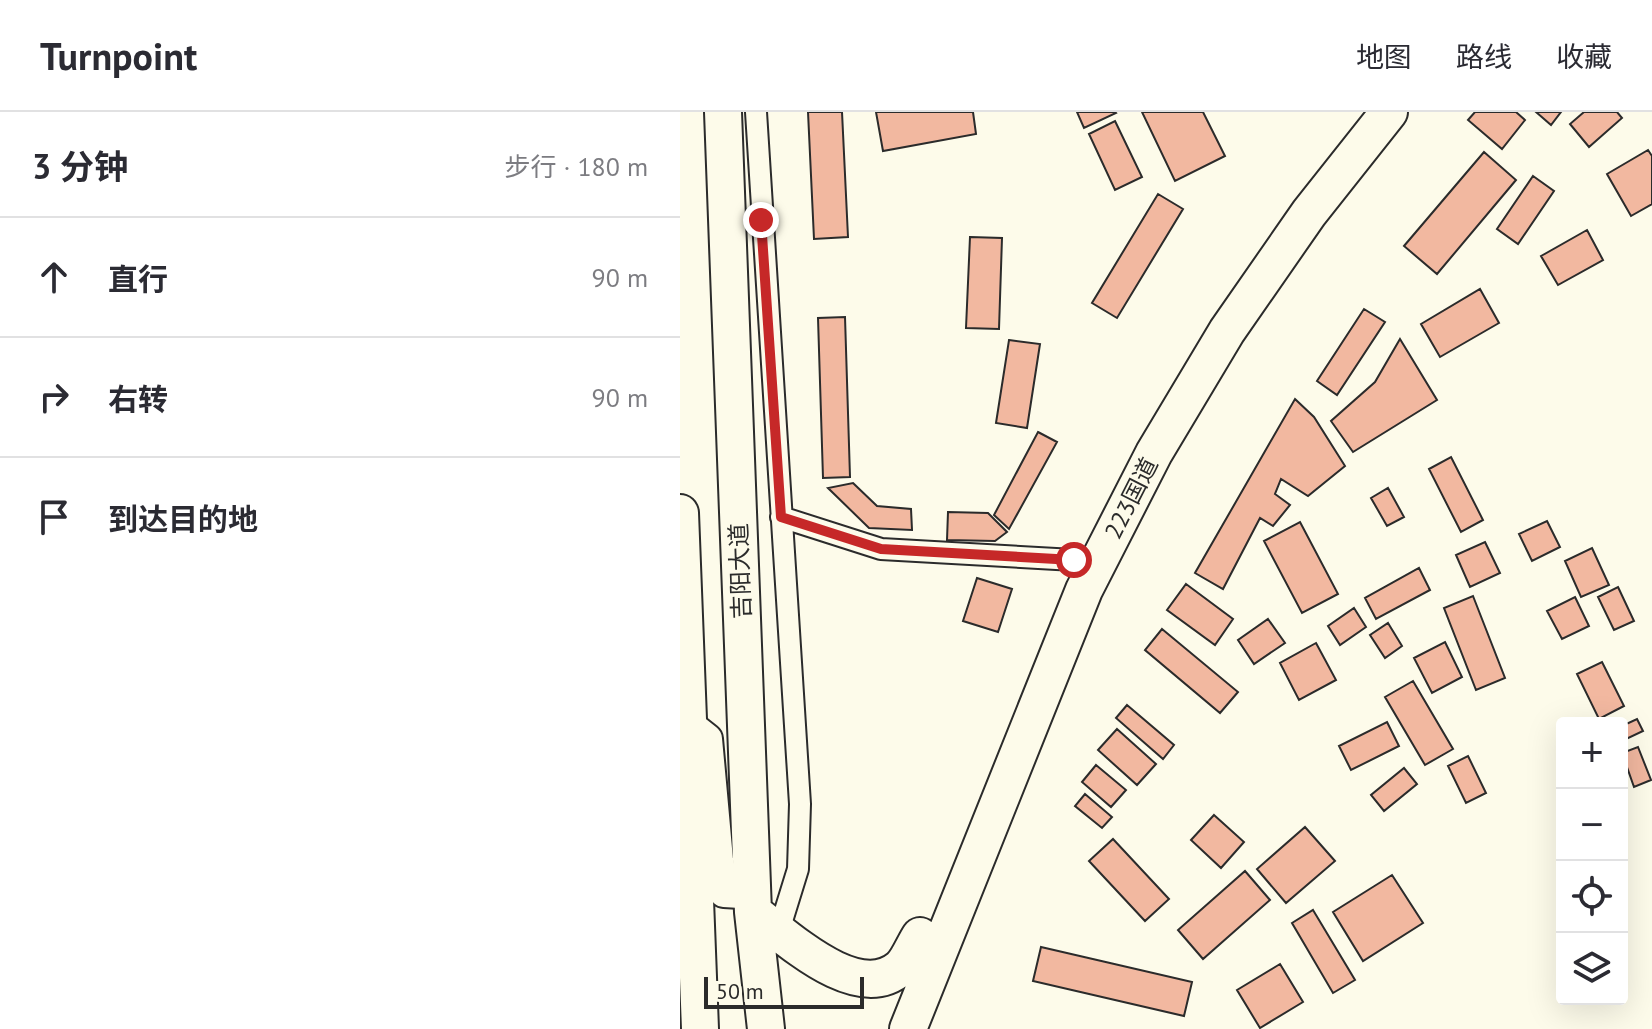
<!DOCTYPE html>
<html lang="zh">
<head>
<meta charset="utf-8">
<style>
	:root { --surface:#fff; --page:#f2f2f3; --text:#2b2b33; --muted:#7c7c81; --line:#e1e1e2 }
	body { margin:0; font-family:"PT Sans","Noto Sans SC",sans-serif; background:var(--page); color:var(--text) }
	.controls { position:absolute; right:24px; bottom:24px; display:grid; overflow:hidden; border-radius:8px; box-shadow:0 8px 32px #0002 }
	.controls button { width:72px; height:72px; display:grid; place-items:center; padding:0; border:0; border-bottom:2px solid var(--line); background:var(--surface); color:var(--text); font:40px sans-serif }
	.scale { position:absolute; left:24px; bottom:20px; width:160px; box-sizing:border-box; padding-left:8px; border:4px solid #2b2b2b; border-top:0; font-size:22px; line-height:28px; white-space:nowrap; color:#2b2b2b; -webkit-text-stroke:6px #fdfbea; paint-order:stroke }
	.stop { position:absolute; width:24px; height:24px; margin:-18px; border:6px solid #c62828; border-radius:50%; background:#fff }
	.stop.end { background:#c62828; border-color:#fff; box-shadow:0 2px 8px #0008 }
	.list { margin:0; padding:0; list-style:none }
	h2 { display:flex; justify-content:space-between; align-items:center; height:104px; margin:0; padding:0 32px; font-size:34px }
	h2 small { font-size:26px; font-weight:400; color:var(--muted) }
	.list li { display:grid; grid-template-columns:52px 1fr auto; gap:24px; align-items:center; box-sizing:border-box; height:120px; padding:0 32px; border-top:2px solid var(--line) }
	.list b { display:block; font-size:30px; white-space:nowrap }
	.list em { font-size:26px; font-style:normal; color:var(--muted) }
	.icon { flex:none; width:44px; height:44px; fill:none; stroke:currentColor; stroke-width:2; stroke-linecap:round; stroke-linejoin:round }
	.map { position:relative; flex:none; width:972px; height:917px; overflow:hidden }
	header { display:flex; align-items:center; gap:48px; box-sizing:border-box; height:112px; padding:0 40px; background:var(--surface); border-bottom:2px solid var(--line) }
	header strong { font-size:38px }
	nav { display:flex; gap:44px; margin-inline-start:auto; font-size:28px }
	main { display:flex }
	aside { flex:1; background:var(--surface) }
	.map>svg:first-child { display:block }
</style>
</head>
<body>
<header>
<strong>Turnpoint</strong>
<nav><a>地图</a><a>路线</a><a>收藏</a></nav>
</header>
<main>
<aside>
<h2>3 分钟<small>步行 · 180 m</small></h2>
<ul class="list">
<li><svg class="icon" aria-label="ahead" viewBox="0 0 24 24"><path d="M12 20V5M6 11l6-6 6 6"/></svg><div><b>直行</b></div><em>90 m</em></li>
<li><svg class="icon" aria-label="right" viewBox="0 0 24 24"><path d="M7 20v-9h11M14 6l5 5-5 5"/></svg><div><b>右转</b></div><em>90 m</em></li>
<li><svg class="icon" aria-label="arrive" viewBox="0 0 24 24"><path d="M6 21V4h12l-3 4 3 4H6"/></svg><div><b>到达目的地</b></div></li>
</ul>
</aside>
<div class="map">
<svg width="972" height="917" viewBox="0 0 972 917">
	<rect width="100%" height="100%" fill="#fdfbea"/>
	<!-- building -->
	<path fill="#f2b8a0" stroke="#2b2b2b" stroke-width="2" d="M 128,0 L 162,0 L 168,125 L 134,127 Z
		M 196,0 L 293,0 L 296,22 L 203,39 Z
		M 397,0 L 435,0 L 436,1 L 404,16 Z
		M 462,0 L 523,0 L 545,44 L 495,69 Z
		M 795,0 L 836,0 L 845,8 L 822,37 L 788,8 Z
		M 856,0 L 881,0 L 871,13 Z
		M 904,0 L 937,0 L 942,6 L 909,35 L 890,12 Z
		M 435,9 L 462,65 L 435,78 L 409,22 Z
		M 968,38 L 972,44 L 972,92 L 951,104 L 927,62 Z
		M 804,40 L 836,68 L 757,162 L 724,134 Z
		M 853,64 L 874,79 L 838,132 L 817,117 Z
		M 478,82 L 503,97 L 437,206 L 412,191 Z
		M 907,118 L 923,148 L 878,173 L 861,144 Z
		M 290,125 L 322,126 L 319,217 L 286,216 Z
		M 800,177 L 819,211 L 760,245 L 741,212 Z
		M 684,197 L 705,210 L 657,283 L 637,269 Z
		M 165,205 L 170,365 L 143,366 L 138,206 Z
		M 720,227 L 757,288 L 673,340 L 651,309 L 695,270 Z
		M 329,228 L 360,232 L 347,316 L 316,311 Z
		M 615,287 L 634,305 L 665,354 L 628,384 L 601,367 L 595,382 L 610,393 L 593,414 L 580,406 L 543,477 L 515,461 Z
		M 358,320 L 377,330 L 329,417 L 314,403 Z
		M 771,345 L 803,408 L 781,420 L 749,357 Z
		M 173,371 L 197,394 L 231,397 L 232,418 L 189,416 L 148,376 Z
		M 708,376 L 724,405 L 707,414 L 691,386 Z
		M 268,400 L 308,401 L 327,420 L 315,429 L 267,428 Z
		M 867,409 L 880,435 L 852,449 L 839,422 Z
		M 620,410 L 658,482 L 622,501 L 584,429 Z
		M 805,430 L 820,461 L 790,475 L 776,443 Z
		M 912,436 L 929,473 L 901,485 L 885,449 Z
		M 739,456 L 750,478 L 696,507 L 685,486 Z
		M 297,466 L 332,477 L 318,520 L 283,509 Z
		M 506,472 L 553,507 L 535,533 L 487,498 Z
		M 938,475 L 954,509 L 934,518 L 918,485 Z
		M 793,484 L 825,566 L 796,578 L 764,496 Z
		M 895,485 L 909,514 L 882,527 L 867,499 Z
		M 674,496 L 686,515 L 660,533 L 648,514 Z
		M 588,507 L 605,531 L 574,552 L 558,528 Z
		M 708,511 L 722,534 L 705,546 L 690,523 Z
		M 482,517 L 558,580 L 540,601 L 465,538 Z
		M 765,530 L 782,565 L 752,581 L 734,546 Z
		M 636,531 L 656,568 L 619,588 L 600,551 Z
		M 922,550 L 944,594 L 919,607 L 897,562 Z
		M 733,569 L 773,637 L 745,653 L 705,585 Z
		M 447,593 L 494,633 L 483,647 L 436,606 Z
		M 957,607 L 963,619 L 942,629 L 942,614 Z
		M 707,610 L 719,634 L 671,658 L 659,634 Z
		M 437,617 L 476,652 L 457,673 L 418,638 Z
		M 958,635 L 971,668 L 954,675 L 942,641 Z
		M 788,644 L 806,681 L 786,691 L 768,654 Z
		M 416,653 L 446,678 L 431,695 L 402,670 Z
		M 724,656 L 737,672 L 704,699 L 691,683 Z
		M 405,682 L 432,705 L 422,716 L 395,694 Z
		M 534,703 L 564,730 L 541,756 L 511,728 Z
		M 625,715 L 655,749 L 606,791 L 577,757 Z
		M 433,727 L 489,787 L 465,809 L 409,749 Z
		M 565,759 L 590,788 L 523,847 L 498,818 Z
		M 712,763 L 743,811 L 683,849 L 653,800 Z
		M 633,798 L 675,868 L 653,881 L 612,811 Z
		M 361,835 L 512,870 L 504,904 L 353,869 Z
		M 600,852 L 623,890 L 580,916 L 557,878 Z"/>
	<g fill="none" stroke-linecap="round" stroke-linejoin="round">
		<defs>
			<path id="street" d="M 76,0 L 120,692 L 118,757 L 97,825
				M 101,405 L 201,437 L 394,448"/>
			<path id="primary" d="M 8,612 L 27,627 L 38,748 L 44,780 L 61,781 L 71,769"/>
			<path id="highway" d="M 43,0 L 73,800 L 86,917
				M 0,401 L 20,917
				M 73,800 C 107,825 177,893 220,856 C 228,849 234,833 240,824
				M 228,917 L 404,478 L 474,341 L 547,219 L 629,101 L 709,0"/>
		</defs>
		<!-- street casing -->
		<use href="#street" stroke="#2b2b2b" stroke-width="24"/>
		<!-- primary casing -->
		<use href="#primary" stroke="#2b2b2b" stroke-width="34"/>
		<!-- highway casing -->
		<use href="#highway" stroke="#2b2b2b" stroke-width="40"/>
		<!-- street -->
		<use href="#street" stroke="#fdfbea" stroke-width="20"/>
		<!-- primary -->
		<use href="#primary" stroke="#fdfbea" stroke-width="30"/>
		<!-- highway -->
		<use href="#highway" stroke="#fdfbea" stroke-width="36"/>
	</g>
	<g fill="none" stroke-linecap="round" stroke-linejoin="round">
		<!-- route -->
		<path stroke="#c62828" stroke-width="10" d="M 81,108 L 101,405 L 201,437 L 394,448"/>
	</g>
	<g text-anchor="middle" dominant-baseline="central" stroke-width="6" stroke-linejoin="round" paint-order="stroke">
		<!-- street labels -->
		<g font-size="24" fill="#2b2b2b" stroke="#fdfbea">
			<text transform="translate(451 386) rotate(-63)">223国道</text>
			<text transform="translate(60 459) rotate(-92)">吉阳大道</text>
		</g>
	</g>
</svg>
<div class="controls">
<button>+</button>
<button>−</button>
<button><svg class="icon" aria-label="locate" viewBox="0 0 24 24"><circle cx="12" cy="12" r="6"/><path d="M12 2v4M12 18v4M2 12h4M18 12h4"/></svg></button>
<button><svg class="icon" aria-label="layers" viewBox="0 0 24 24"><path d="M12 4l9 5-9 5-9-5zM3 14l9 5 9-5"/></svg></button>
</div>
<div class="scale">50 m</div>
<div class="stop" style="left:394px;top:448px"></div>
<div class="stop end" style="left:81px;top:108px"></div>
</div>
</main>
</body>
</html>
